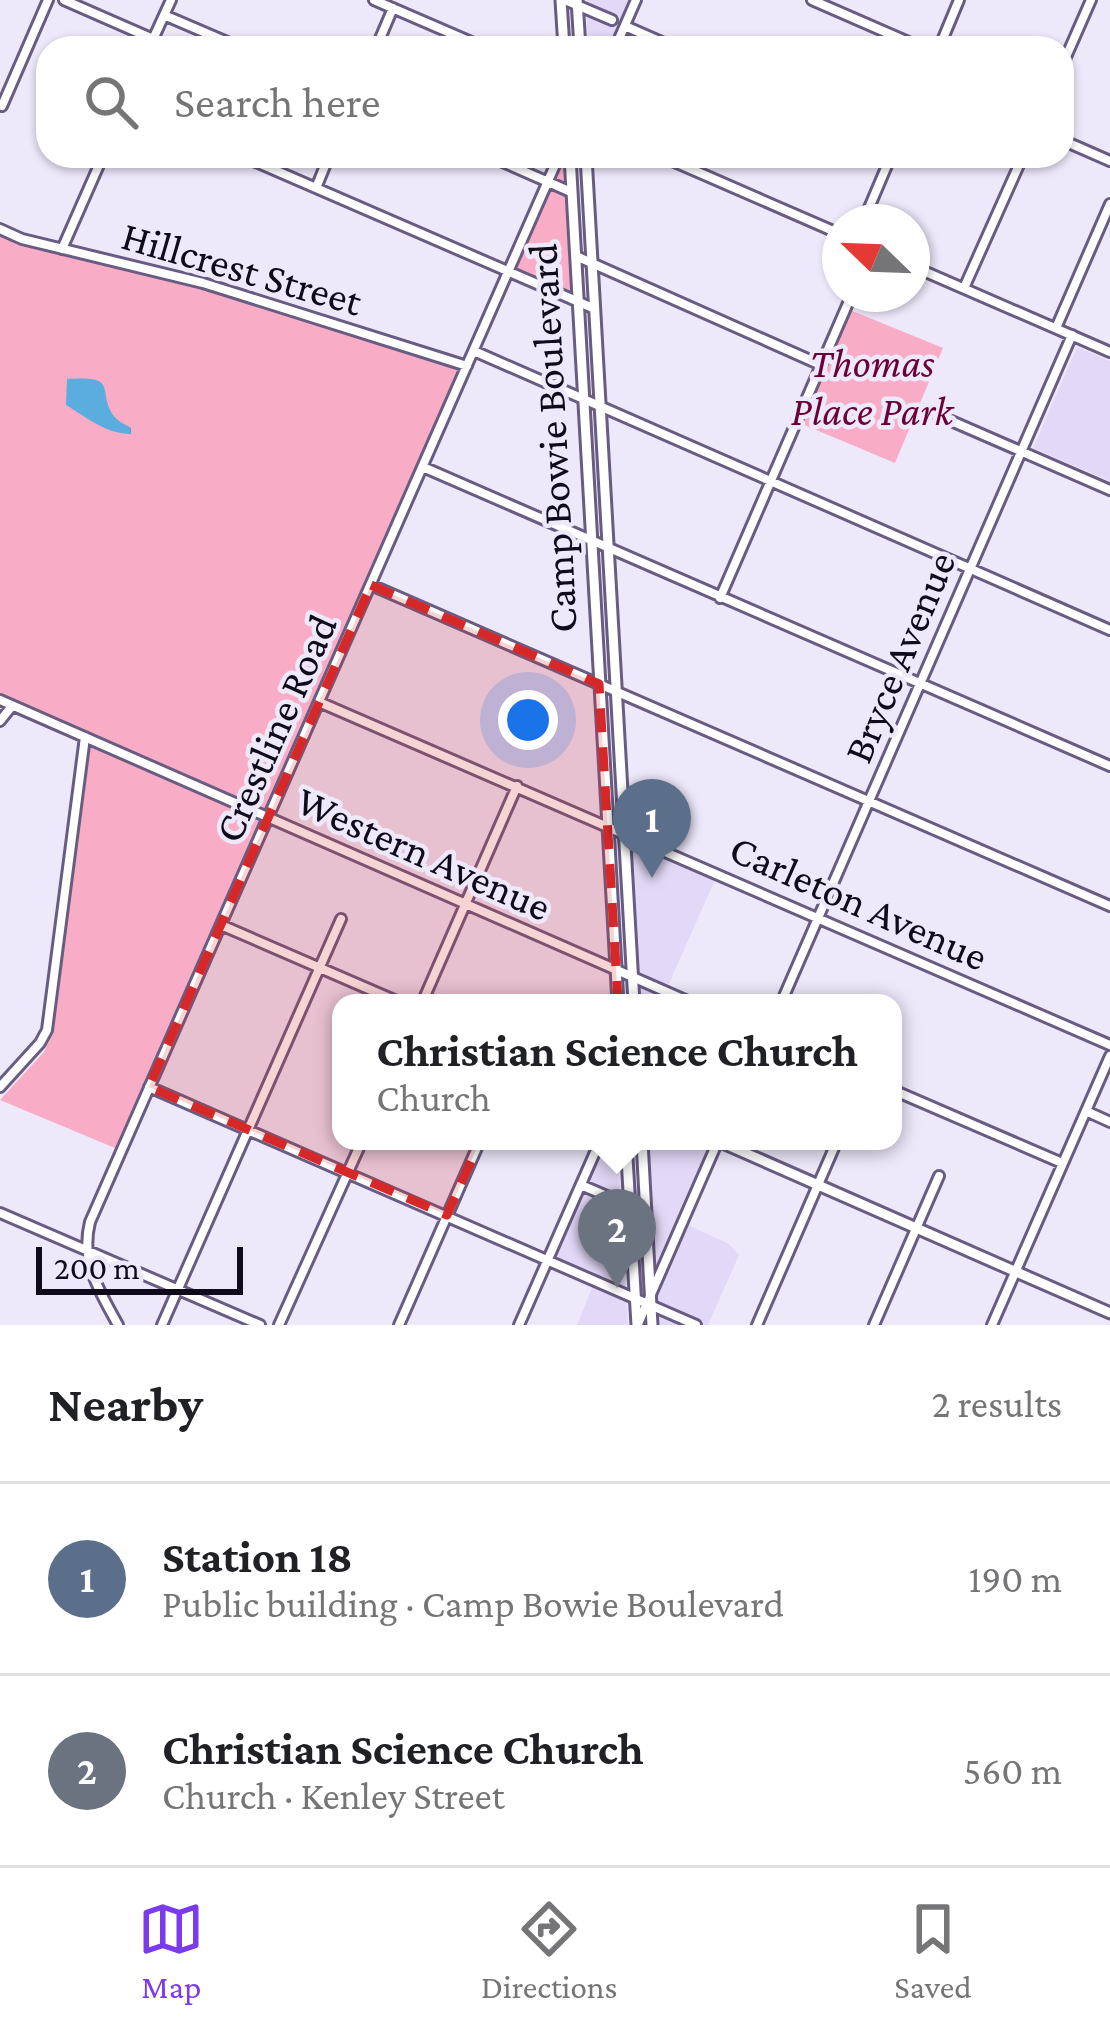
<!DOCTYPE html>
<html lang="en">
<head>
<meta charset="utf-8">
<style>
	:root { --surface:#fff; --page:#f6f6f6; --text:#202124; --muted:#757577; --line:#e0e0e0; --accent:#7c3aed }
	body { margin:0; font-family:"Crimson Pro",serif; background:var(--page); color:var(--text) }
	.compass { position:absolute; left:822px; top:204px; width:108px; height:108px; border-radius:50%; background:var(--surface); box-shadow:0 3px 9px #0004; rotate:293deg }
	.scale { position:absolute; left:36px; bottom:30px; width:207px; box-sizing:border-box; padding-left:12px; border:6px solid #100b1a; border-top:0; font-size:33px; line-height:42px; white-space:nowrap; color:#100b1a; -webkit-text-stroke:9px #ede8fa; paint-order:stroke }
	.you { position:absolute; left:528px; top:720px; width:42px; height:42px; margin:-30px; border:9px solid #fff; border-radius:50%; background:#1a73e8; box-shadow:0 0 0 18px #1a73e833 }
	.badge { display:grid; place-items:center; width:78px; height:78px; border-radius:50%; background:var(--accent); color:#fff; font-size:39px; font-weight:700 }
	.pin { position:absolute; translate:-50% -99px; filter:drop-shadow(0 3px 6px #0008) }
	.pin::after { content:''; position:absolute; top:63px; width:42px; height:36px; background:inherit; clip-path:polygon(0 0,100% 0,50% 100%) }
	.popup { position:absolute; left:332px; top:994px; width:570px; height:156px; box-sizing:border-box; display:grid; place-content:center; border-radius:24px; background:var(--surface); filter:drop-shadow(0 3px 9px #0005); font-size:39px; white-space:nowrap; color:var(--muted) }
	.popup b { font-size:45px; color:var(--text) }
	.popup::after { content:''; position:absolute; left:50%; top:100%; margin-left:-24px; border:24px solid transparent; border-top-color:var(--surface) }
	.list { margin:0; padding:0; list-style:none }
	h2 { display:flex; justify-content:space-between; align-items:center; height:156px; margin:0; padding:0 48px; font-size:51px }
	h2 small { font-size:39px; font-weight:400; color:var(--muted) }
	.list li { display:grid; grid-template-columns:78px 1fr auto; gap:36px; align-items:center; box-sizing:border-box; height:192px; padding:0 48px; border-top:3px solid var(--line) }
	.list b { display:block; font-size:45px; white-space:nowrap }
	.list p { margin:0; font-size:39px; white-space:nowrap; color:var(--muted) }
	.list em { font-size:39px; font-style:normal; color:var(--muted) }
	.icon { flex:none; width:66px; height:66px; fill:none; stroke:currentColor; stroke-width:2; stroke-linecap:round; stroke-linejoin:round }
	.map { position:relative; flex:none; width:1110px; height:1325px; overflow:hidden }
	.search { position:absolute; background:var(--surface); box-shadow:0 3px 9px #0004; left:36px; right:36px; top:36px; height:132px; display:flex; align-items:center; gap:30px; box-sizing:border-box; padding:0 42px; border-radius:36px; color:var(--muted); font-size:45px }
	.sheet { height:540px; background:var(--surface) }
	nav { display:flex; justify-content:space-around; align-items:center; box-sizing:border-box; height:168px; border-top:3px solid var(--line); background:var(--surface); font-size:33px; color:var(--muted) }
	nav a { display:grid; justify-items:center; gap:6px }
	nav .on { color:var(--accent) }
	.map>svg:first-child { display:block }
</style>
</head>
<body>
<div class="map">
<svg width="1110" height="1325" viewBox="0 0 1110 1325">
	<rect width="100%" height="100%" fill="#ede8fa"/>
	<!-- built -->
	<path fill="#e2d9f8" d="M 586,0 L 632,0 L 610,48 L 588,48 Z
		M 1077,347 L 1110,361 L 1110,481 L 1033,448 Z
		M 631,836 L 718,873 L 666,990 L 693,1003 L 641,1003 Z
		M 606,1141 L 617,1141 L 628,1325 L 577,1325 L 596,1278 L 555,1258 Z
		M 648,1141 L 723,1141 L 688,1225 L 729,1244 L 739,1255 L 708,1325 L 659,1325 Z"/>
	<!-- green -->
	<path fill="#f9acc5" d="M 564,156 L 565,156 L 573,296 L 513,269 Z
		M 0,235 L 203,287 L 460,368 L 115,1148 L 0,1100 L 44,1052 L 52,1034 L 92,736 L 0,693 Z
		M 850,310 L 943,348 L 895,463 L 802,424 Z"/>
	<!-- water -->
	<path fill="#5bade0" d="M 67,379 C 121,375 96,391 114,416 C 118,422 125,424 131,428 L 131,434 C 106,434 86,417 66,405 Z"/>
	<g fill="none" stroke-linecap="round" stroke-linejoin="round">
		<defs>
			<path id="minor" d="M 64,0 L 153,39
				M 374,0 L 485,48
				M 565,0 L 612,20
				M 812,0 L 922,48
				M 164,15 L 241,48
				M 625,26 L 675,48
				M 149,48 L 171,0
				M 376,48 L 393,8
				M 615,48 L 636,0
				M 939,48 L 959,0
				M 1062,66 L 1091,0
				M 2,106 L 48,0
				M 1062,140 L 1110,161
				M 242,156 L 595,309
				M 489,156 L 571,192
				M 661,156 L 840,234
				M 316,188 L 329,156
				M 863,222 L 891,156
				M 0,229 L 22,239 L 203,283 L 467,366
				M 62,249 L 103,156
				M 576,256 L 821,365
				M 912,266 L 1110,352
				M 964,288 L 1023,156
				M 1056,328 L 1110,204
				M 474,351 L 1110,630
				M 926,410 L 1110,490
				M 423,467 L 1110,766
				M 371,585 L 1110,906
				M 720,598 L 852,294
				M 0,700 L 692,1003
				M 319,702 L 1110,1045
				M 0,721 L 12,706
				M 221,925 L 401,1003
				M 422,1003 L 517,786
				M 781,1003 L 1072,335
				M 0,1087 L 40,1043 L 47,1030 L 85,737
				M 149,1087 L 696,1325
				M 893,1090 L 1062,1163
				M 1086,1111 L 1110,1122
				M 581,1185 L 630,1206
				M 0,1213 L 260,1325
				M 638,1324 L 718,1141
				M 118,1325 C 99,1290 80,1262 90,1222 L 559,156
				M 162,1325 L 341,919
				M 279,1325 L 362,1141
				M 399,1325 L 480,1141
				M 519,1325 L 600,1141
				M 757,1325 L 837,1141
				M 874,1325 L 939,1176
				M 992,1325 L 1110,1056"/>
			<path id="major" d="M 561,0 L 564,48
				M 577,0 L 580,48
				M 570,156 L 618,1003
				M 586,156 L 634,1003
				M 626,1141 L 637,1325
				M 642,1141 L 652,1325
				M 718,1141 L 1110,1313"/>
		</defs>
		<!-- minor casing -->
		<use href="#minor" stroke="#685c82" stroke-width="14"/>
		<!-- major casing -->
		<use href="#major" stroke="#685c82" stroke-width="15"/>
		<!-- minor -->
		<use href="#minor" stroke="#fff" stroke-width="8"/>
		<!-- major -->
		<use href="#major" stroke="#fff" stroke-width="9"/>
	</g>
	<!-- marked area -->
	<path fill="#d62828" fill-opacity="0.2" stroke="#d62828" stroke-width="9" stroke-dasharray="24 15" stroke-linejoin="round" d="M 371,585 L 599,684 L 624,1101 L 518,1056 L 447,1215 L 149,1087 Z"/>
	<g text-anchor="middle" dominant-baseline="central" stroke-width="9" stroke-linejoin="round" paint-order="stroke">
		<!-- street labels -->
		<g font-size="42" fill="#100b1a" stroke="#ede8fa">
			<text transform="translate(242 268) rotate(16)">Hillcrest Street</text>
			<text transform="translate(552 438) rotate(-93)">Camp Bowie Boulevard</text>
			<text transform="translate(899 657) rotate(-67)">Bryce Avenue</text>
			<text transform="translate(275 728) rotate(-66)">Crestline Road</text>
			<text transform="translate(424 853) rotate(24)">Western Avenue</text>
			<text transform="translate(859 902) rotate(24)">Carleton Avenue</text>
		</g>
		<!-- park labels -->
		<g font-size="42" font-style="italic" fill="#6a0037" stroke="#ede8fa">
			<text x="872" y="362">Thomas<tspan x="872" dy="48">Place Park</tspan></text>
		</g>
	</g>
</svg>
<svg class="compass" viewBox="-18 -18 36 36"><path d="M0-13l5 13h-10z" fill="#e53935"/><path d="M0 13l5-13h-10z" fill="#757577"/></svg>
<div class="scale">200 m</div>
<div class="you"></div>
<div class="pin badge" style="left:652px;top:878px;background:#5c6f8a">1</div>
<div class="pin badge" style="left:617px;top:1288px;background:#6b7280">2</div>
<div class="popup"><b>Christian Science Church</b>Church</div>
<div class="search"><svg class="icon" aria-label="search" viewBox="0 0 24 24"><circle cx="10" cy="10" r="6"/><path d="M15 15l6 6"/></svg>Search here</div>
</div>
<section class="sheet">
<h2>Nearby<small>2 results</small></h2>
<ul class="list">
<li><span class="badge" style="background:#5c6f8a">1</span><div><b>Station 18</b><p>Public building · Camp Bowie Boulevard</p></div><em>190 m</em></li>
<li><span class="badge" style="background:#6b7280">2</span><div><b>Christian Science Church</b><p>Church · Kenley Street</p></div><em>560 m</em></li>
</ul>
</section>
<nav>
<a class="on"><svg class="icon" aria-label="map" viewBox="0 0 24 24"><path d="M3 6l6-2 6 2 6-2v14l-6 2-6-2-6 2zM9 4v14M15 6v14"/></svg>Map</a>
<a><svg class="icon" aria-label="directions" viewBox="0 0 24 24"><path d="M12 3l9 9-9 9-9-9zM9 14v-3h6M13 9l2 2-2 2"/></svg>Directions</a>
<a><svg class="icon" aria-label="saved" viewBox="0 0 24 24"><path d="M7 4h10v16l-5-4-5 4z"/></svg>Saved</a>
</nav>
</body>
</html>
